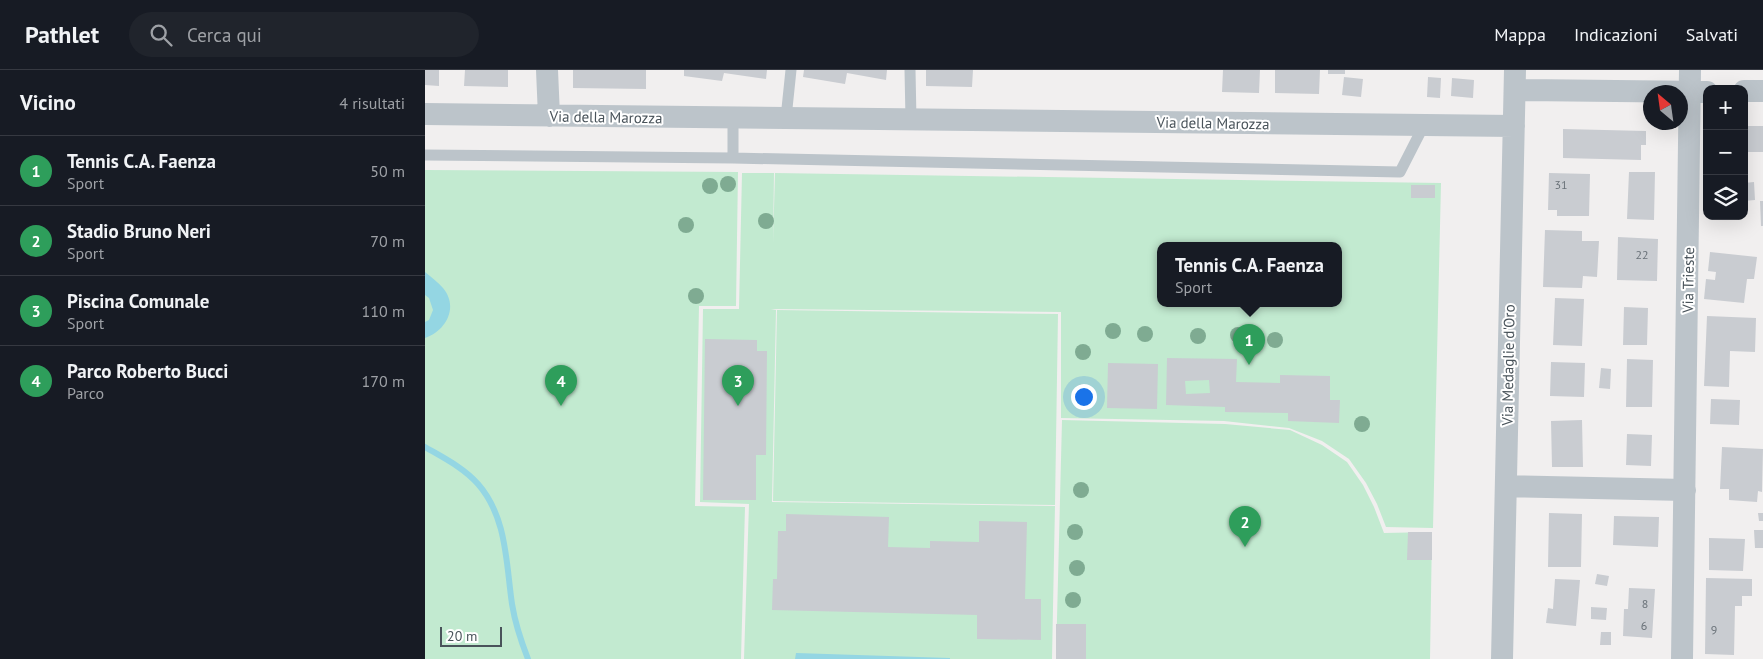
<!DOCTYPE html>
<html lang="it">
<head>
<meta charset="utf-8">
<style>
	:root { --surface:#171b24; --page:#20242c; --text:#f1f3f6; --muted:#9ea1a6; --line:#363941; --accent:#db2777 }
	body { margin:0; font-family:"PT Sans",sans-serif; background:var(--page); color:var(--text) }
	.controls { position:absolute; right:15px; top:15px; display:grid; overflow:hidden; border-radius:10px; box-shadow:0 5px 20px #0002 }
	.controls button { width:45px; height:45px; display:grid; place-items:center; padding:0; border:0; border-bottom:1px solid var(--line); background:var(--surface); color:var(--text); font:25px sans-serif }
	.compass { position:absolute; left:1218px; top:15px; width:45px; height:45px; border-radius:50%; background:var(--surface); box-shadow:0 5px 20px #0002; rotate:331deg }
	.scale { position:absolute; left:15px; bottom:12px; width:62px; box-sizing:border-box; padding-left:5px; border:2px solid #49535a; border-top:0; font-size:14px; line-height:18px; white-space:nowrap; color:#49535a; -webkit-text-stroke:4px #fff; paint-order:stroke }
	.you { position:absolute; left:658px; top:326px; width:18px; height:18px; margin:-12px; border:4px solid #fff; border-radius:50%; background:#1a73e8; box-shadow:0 0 0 8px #1a73e833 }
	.badge { display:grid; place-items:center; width:32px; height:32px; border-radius:50%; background:var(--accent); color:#fff; font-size:16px; font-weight:700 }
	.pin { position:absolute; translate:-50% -41px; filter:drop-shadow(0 1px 2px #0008) }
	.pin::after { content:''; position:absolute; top:26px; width:18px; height:15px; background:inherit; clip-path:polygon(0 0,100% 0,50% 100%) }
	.popup { position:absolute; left:732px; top:172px; width:185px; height:65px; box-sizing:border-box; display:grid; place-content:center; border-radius:10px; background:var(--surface); filter:drop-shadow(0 1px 4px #0005); font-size:16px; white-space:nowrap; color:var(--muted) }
	.popup b { font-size:19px; color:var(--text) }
	.popup::after { content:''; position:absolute; left:50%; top:100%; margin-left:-10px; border:10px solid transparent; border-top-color:var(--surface) }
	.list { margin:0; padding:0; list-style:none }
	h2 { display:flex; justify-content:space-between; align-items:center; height:65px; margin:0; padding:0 20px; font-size:21px }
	h2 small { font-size:16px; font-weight:400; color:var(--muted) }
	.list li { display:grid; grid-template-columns:32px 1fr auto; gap:15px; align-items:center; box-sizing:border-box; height:70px; padding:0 20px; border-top:1px solid var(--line) }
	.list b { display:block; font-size:19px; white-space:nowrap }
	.list p { margin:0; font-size:16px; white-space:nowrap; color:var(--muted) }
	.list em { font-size:16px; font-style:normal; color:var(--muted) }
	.icon { flex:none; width:28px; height:28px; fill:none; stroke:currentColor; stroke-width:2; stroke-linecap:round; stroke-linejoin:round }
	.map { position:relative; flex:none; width:1338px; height:589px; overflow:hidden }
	header { display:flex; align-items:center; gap:30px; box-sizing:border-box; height:70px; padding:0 25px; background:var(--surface); border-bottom:1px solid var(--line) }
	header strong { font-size:24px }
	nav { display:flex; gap:28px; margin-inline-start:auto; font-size:18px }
	.search { width:350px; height:45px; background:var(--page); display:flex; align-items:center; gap:12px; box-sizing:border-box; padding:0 18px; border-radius:28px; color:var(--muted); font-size:19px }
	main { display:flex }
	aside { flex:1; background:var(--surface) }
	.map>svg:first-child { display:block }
</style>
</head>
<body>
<header>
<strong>Pathlet</strong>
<div class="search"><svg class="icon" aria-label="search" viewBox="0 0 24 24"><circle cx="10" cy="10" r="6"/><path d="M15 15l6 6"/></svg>Cerca qui</div>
<nav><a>Mappa</a><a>Indicazioni</a><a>Salvati</a></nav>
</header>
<main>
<aside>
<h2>Vicino<small>4 risultati</small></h2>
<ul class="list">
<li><span class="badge" style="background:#2e9e5b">1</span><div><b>Tennis C.A. Faenza</b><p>Sport</p></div><em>50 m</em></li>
<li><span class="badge" style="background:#2e9e5b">2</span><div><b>Stadio Bruno Neri</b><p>Sport</p></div><em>70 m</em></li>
<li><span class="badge" style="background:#2e9e5b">3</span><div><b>Piscina Comunale</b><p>Sport</p></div><em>110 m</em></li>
<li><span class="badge" style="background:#2e9e5b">4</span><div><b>Parco Roberto Bucci</b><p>Parco</p></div><em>170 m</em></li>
</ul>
</aside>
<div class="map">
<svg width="1338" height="589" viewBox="0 0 1338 589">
	<rect width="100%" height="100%" fill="#f1efef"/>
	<!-- green -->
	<path fill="#c2ead0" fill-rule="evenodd" d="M 0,100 L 313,102 L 311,236 L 274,236 L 270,436 L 320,437 L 316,589 L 0,589 Z
		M 317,103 L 349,103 L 348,173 L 350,103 L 1016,113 L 1008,458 L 961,457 L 952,434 L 941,413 L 924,389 L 897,371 L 864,358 L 799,351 L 636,348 L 636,242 L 346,239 L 351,240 L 347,432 L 630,436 L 627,589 L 319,589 L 324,434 L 275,432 L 278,239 L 314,239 ZM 735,176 L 913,176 L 913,234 L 735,234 Z
		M 352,240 L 633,244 L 630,435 L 348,431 Z
		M 637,350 L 800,354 L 865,360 L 897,375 L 922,392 L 938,415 L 949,437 L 959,463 L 1007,462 L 1005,589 L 631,589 Z"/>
	<!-- water -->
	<path fill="#94d6e3" d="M 0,202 C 6,207 13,212 18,218 C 34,237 21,261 0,268 L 0,252 L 4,250 L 8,240 L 4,228 L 0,225 Z
		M 371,583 L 525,588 L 525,589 L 370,589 Z"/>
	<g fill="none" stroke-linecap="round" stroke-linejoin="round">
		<!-- stream -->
		<path stroke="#94d6e3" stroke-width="6" d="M 0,377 C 19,388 39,398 53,414 C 82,447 81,493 87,534 C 90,553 96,571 103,589"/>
	</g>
	<!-- building -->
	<path fill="#c9ccd1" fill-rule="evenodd" d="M 0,0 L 14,0 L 14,16 L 0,15 Z
		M 40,0 L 83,0 L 83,17 L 39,16 Z
		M 148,0 L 221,0 L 221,19 L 148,18 Z
		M 259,0 L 342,0 L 341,9 L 299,3 L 297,11 L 259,6 Z
		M 379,0 L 462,0 L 461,10 L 422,3 L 420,14 L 378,7 Z
		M 501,0 L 548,0 L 547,17 L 501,16 Z
		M 798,0 L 835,0 L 834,23 L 797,22 Z
		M 850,0 L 895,0 L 894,24 L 850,23 Z
		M 903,0 L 920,0 L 920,4 L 903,4 Z
		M 919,7 L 938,9 L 936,27 L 917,25 Z
		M 1003,7 L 1016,8 L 1015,28 L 1002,27 Z
		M 1027,8 L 1049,10 L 1048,28 L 1026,26 Z
		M 1319,56 L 1338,56 L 1338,82 L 1319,82 Z
		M 1138,59 L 1221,61 L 1221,75 L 1216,75 L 1216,90 L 1138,88 Z
		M 1204,102 L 1230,102 L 1229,150 L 1202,149 Z
		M 1124,103 L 1165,104 L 1164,146 L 1132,146 L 1132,140 L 1123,140 Z
		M 1329,112 L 1330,130 L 1319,131 L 1319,113 Z
		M 986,115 L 1010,115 L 1010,128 L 986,128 Z
		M 1335,131 L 1338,131 L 1338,156 L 1336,156 Z
		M 1120,160 L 1157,161 L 1157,171 L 1174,171 L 1172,207 L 1158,206 L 1157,218 L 1118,217 Z
		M 1193,167 L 1233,169 L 1232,211 L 1192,210 Z
		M 1285,182 L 1332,187 L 1329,209 L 1322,209 L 1319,233 L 1279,229 L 1281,209 L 1290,210 L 1291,202 L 1283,201 Z
		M 1130,228 L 1159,229 L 1157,276 L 1128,275 Z
		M 1199,237 L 1223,238 L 1222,275 L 1198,275 Z
		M 1282,246 L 1331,248 L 1330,282 L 1305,281 L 1304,317 L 1279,316 Z
		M 280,269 L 332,270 L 332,281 L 342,281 L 341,385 L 331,385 L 331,430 L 278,430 Z
		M 742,288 L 812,289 L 811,312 L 855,313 L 855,305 L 905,306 L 905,330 L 915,330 L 914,353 L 863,351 L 863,343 L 800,342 L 800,337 L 741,335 ZM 784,310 L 785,323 L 761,324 L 760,311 Z
		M 1202,289 L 1228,290 L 1227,337 L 1201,337 Z
		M 1126,292 L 1160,293 L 1159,327 L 1125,326 Z
		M 683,293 L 733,294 L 732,339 L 682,338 Z
		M 1176,298 L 1186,299 L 1185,319 L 1174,318 Z
		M 1286,329 L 1315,330 L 1314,355 L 1285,354 Z
		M 1157,350 L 1158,397 L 1127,397 L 1126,351 Z
		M 1202,364 L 1227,365 L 1226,396 L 1201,395 Z
		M 1297,377 L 1338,379 L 1337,422 L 1333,421 L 1332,432 L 1304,430 L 1304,419 L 1295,419 Z
		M 1124,443 L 1157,444 L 1156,497 L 1123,497 Z
		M 1333,443 L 1338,443 L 1338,451 L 1334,451 Z
		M 361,444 L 464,447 L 463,477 L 505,478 L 505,471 L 554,472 L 554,451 L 602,452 L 600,529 L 616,529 L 616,570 L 552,569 L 552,545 L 347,540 L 348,509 L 352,509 L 353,461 L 361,461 Z
		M 1189,446 L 1234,447 L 1233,477 L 1188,475 Z
		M 1329,460 L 1338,460 L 1338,478 L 1330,478 Z
		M 983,462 L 1007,462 L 1007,490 L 982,490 Z
		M 1284,468 L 1320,469 L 1318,501 L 1284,500 Z
		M 1172,504 L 1184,506 L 1182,516 L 1170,514 Z
		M 1281,508 L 1327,509 L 1327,526 L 1317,526 L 1317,536 L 1310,536 L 1309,585 L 1280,584 Z
		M 1130,509 L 1155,510 L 1151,556 L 1121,553 L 1123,538 L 1128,539 Z
		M 1204,518 L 1230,519 L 1227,568 L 1198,566 L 1199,539 L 1203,539 Z
		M 1166,537 L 1182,538 L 1181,550 L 1166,549 Z
		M 631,554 L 661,554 L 661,589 L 631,589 Z
		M 1176,562 L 1186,562 L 1186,575 L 1175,575 Z"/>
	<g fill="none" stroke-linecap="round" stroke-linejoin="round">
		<!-- lane -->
		<path stroke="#bcc4ca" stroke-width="11" d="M 485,0 L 486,49
			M 361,48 L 366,0
			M 0,85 L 308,88 L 975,102 L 999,55
			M 308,88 L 308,49"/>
		<!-- street -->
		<path stroke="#bcc4ca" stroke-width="22" d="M 122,0 L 124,46
			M 1090,20 L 1282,22
			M 1319,21 L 1338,21
			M 0,44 L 1089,56
			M 1081,416 L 1260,420
			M 1077,589 L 1090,0
			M 1257,589 L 1265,0"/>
	</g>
	<!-- trees -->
	<g fill="#7fab92">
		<circle cx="303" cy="114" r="8"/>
		<circle cx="285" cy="116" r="8"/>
		<circle cx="341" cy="151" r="8"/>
		<circle cx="261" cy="155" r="8"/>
		<circle cx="271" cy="226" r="8"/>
		<circle cx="688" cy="261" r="8"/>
		<circle cx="720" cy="264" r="8"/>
		<circle cx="813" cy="265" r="8"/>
		<circle cx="773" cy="266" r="8"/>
		<circle cx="850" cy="270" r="8"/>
		<circle cx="658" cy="282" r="8"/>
		<circle cx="658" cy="322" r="8"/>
		<circle cx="937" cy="354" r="8"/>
		<circle cx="656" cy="420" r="8"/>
		<circle cx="650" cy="462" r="8"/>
		<circle cx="652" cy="498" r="8"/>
		<circle cx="648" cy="530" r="8"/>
	</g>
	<g text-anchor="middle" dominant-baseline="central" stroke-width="4" stroke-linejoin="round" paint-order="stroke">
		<!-- number labels -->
		<g font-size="12" fill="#697178">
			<text x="1136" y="114">31</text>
			<text x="1217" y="184">22</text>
			<text x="1220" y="533">8</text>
			<text x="1219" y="555">6</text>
			<text x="1289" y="559">9</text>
		</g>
		<!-- street labels -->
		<g font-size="15" fill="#49535a" stroke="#fff">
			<text transform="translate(181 47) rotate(1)">Via della Marozza</text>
			<text transform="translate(788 53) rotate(1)">Via della Marozza</text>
			<text transform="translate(1263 210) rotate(-89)">Via Trieste</text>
			<text transform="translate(1083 295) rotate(-89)">Via Medaglie d'Oro</text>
		</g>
	</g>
</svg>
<div class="controls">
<button>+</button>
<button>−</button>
<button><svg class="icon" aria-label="layers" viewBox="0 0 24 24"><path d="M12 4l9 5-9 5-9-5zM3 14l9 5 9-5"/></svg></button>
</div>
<svg class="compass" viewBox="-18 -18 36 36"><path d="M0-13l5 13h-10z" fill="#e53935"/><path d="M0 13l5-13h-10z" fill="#9ea1a6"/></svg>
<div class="scale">20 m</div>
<div class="you"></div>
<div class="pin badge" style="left:824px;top:295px;background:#2e9e5b">1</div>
<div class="popup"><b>Tennis C.A. Faenza</b>Sport</div>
<div class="pin badge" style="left:820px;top:477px;background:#2e9e5b">2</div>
<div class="pin badge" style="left:313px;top:336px;background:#2e9e5b">3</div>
<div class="pin badge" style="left:136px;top:336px;background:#2e9e5b">4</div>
</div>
</main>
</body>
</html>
